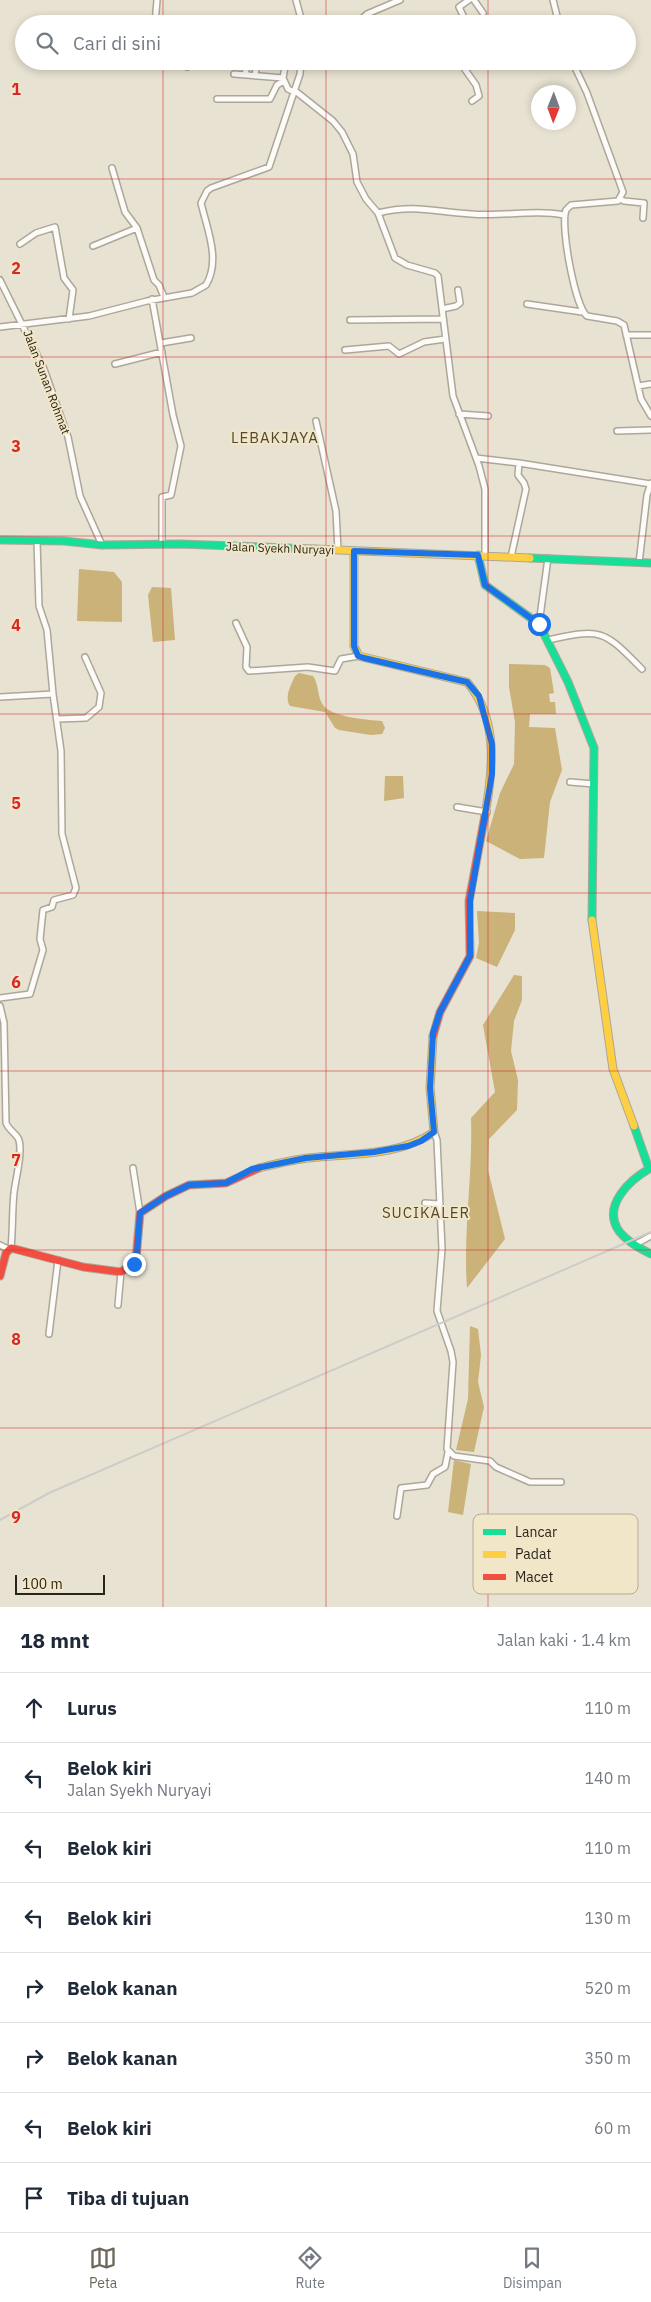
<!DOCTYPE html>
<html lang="id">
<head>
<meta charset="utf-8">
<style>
	:root { --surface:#fff; --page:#f2f2f3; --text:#1f2937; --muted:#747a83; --line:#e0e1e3; --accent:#6c675a }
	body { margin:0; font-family:"IBM Plex Sans",sans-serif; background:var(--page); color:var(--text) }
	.compass { position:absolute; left:531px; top:85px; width:45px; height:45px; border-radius:50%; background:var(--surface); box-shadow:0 2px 8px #0003; rotate:181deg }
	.scale { position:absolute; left:15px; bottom:12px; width:90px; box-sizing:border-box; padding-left:5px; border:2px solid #2a251a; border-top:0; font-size:14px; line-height:18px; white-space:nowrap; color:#2a251a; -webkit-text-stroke:4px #f2e6c8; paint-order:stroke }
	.stop { position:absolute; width:15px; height:15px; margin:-11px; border:4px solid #1a73e8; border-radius:50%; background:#fff }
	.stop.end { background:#1a73e8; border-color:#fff; box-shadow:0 1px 5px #0008 }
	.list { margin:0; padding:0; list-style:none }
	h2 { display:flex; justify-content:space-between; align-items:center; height:65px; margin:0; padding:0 20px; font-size:21px }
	h2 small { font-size:16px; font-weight:400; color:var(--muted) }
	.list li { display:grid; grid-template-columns:32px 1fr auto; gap:15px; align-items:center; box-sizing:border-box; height:70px; padding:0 20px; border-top:1px solid var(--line) }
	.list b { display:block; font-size:19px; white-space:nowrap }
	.list p { margin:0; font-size:16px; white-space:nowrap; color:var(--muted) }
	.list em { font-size:16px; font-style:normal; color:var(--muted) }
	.icon { flex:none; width:28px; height:28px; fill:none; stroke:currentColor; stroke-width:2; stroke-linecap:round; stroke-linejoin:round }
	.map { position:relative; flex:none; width:651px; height:1607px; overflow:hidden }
	.search { position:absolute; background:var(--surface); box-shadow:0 2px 8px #0003; left:15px; right:15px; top:15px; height:55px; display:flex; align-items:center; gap:12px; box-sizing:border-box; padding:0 18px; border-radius:28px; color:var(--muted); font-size:19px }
	.sheet { height:625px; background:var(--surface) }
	nav { display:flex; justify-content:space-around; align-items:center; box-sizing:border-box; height:70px; border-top:1px solid var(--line); background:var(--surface); font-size:14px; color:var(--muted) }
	nav a { display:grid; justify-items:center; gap:2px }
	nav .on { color:var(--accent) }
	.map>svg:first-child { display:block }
</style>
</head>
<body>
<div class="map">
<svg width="651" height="1607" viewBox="0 0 651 1607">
	<rect width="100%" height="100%" fill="#e8e2d2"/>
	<!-- water -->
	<path fill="#cab278" d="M 79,569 L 114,572 L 122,582 L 122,622 L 77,621 Z
		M 152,587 L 171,588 L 175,640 L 153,642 L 148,595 Z
		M 509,664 L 545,665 L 550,668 L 554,693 L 549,694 L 550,702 L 555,702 L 556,714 L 530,714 L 529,727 L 555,728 L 562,770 L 550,802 L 544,858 L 520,859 L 486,841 L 500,793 L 514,764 L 515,722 L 509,687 Z
		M 299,673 L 313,676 C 319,684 317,697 323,705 C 331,717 368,720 382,721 L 385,728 L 382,734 L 371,735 L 339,730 L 335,728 L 325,712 L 290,706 C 284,697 291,685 295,676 Z
		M 385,776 L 403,776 L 404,798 L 384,801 Z
		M 477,911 L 515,913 L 515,930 L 497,967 L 476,958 L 479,943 Z
		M 514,975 L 522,976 L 522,1000 L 514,1021 L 511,1051 L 518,1080 L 517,1110 L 489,1139 L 488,1170 L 505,1239 L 467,1288 C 463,1231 473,1175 471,1118 L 495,1092 L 483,1025 Z
		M 470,1326 L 478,1329 L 481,1355 L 478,1382 L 484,1407 L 474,1452 L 456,1450 L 468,1399 Z
		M 454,1460 L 471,1464 L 463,1515 L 448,1512 Z"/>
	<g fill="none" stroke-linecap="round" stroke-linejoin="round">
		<defs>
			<path id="street" d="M 296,0 L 300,15 L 299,24
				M 474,0 L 483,13
				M 553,0 L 559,24
				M 155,24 L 157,0
				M 356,24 L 367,14 L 400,0
				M 467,24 L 459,7 L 469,0
				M 245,61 L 246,75
				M 286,61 L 283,78 L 288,89 L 294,92
				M 459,61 L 476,85 L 479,96 L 472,101
				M 572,61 L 587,93 L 623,192 L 618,201 L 571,205 L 566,210 C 560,225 575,307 587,316 L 617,321 L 624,325 L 641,399 L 651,416
				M 187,67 L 188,61
				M 234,74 L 283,78
				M 255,76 L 257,61
				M 294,90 L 333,121 L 342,132 L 353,154 L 357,182 L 366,199 L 378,213 L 395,258 L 407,265 L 435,273 L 438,276 L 453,396 L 479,466 L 485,489 L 485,556
				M 217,99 L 270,99 L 277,85 L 284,81
				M 112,168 L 125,212 L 137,228 L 154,280 L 159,285 L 164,297
				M 620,199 L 624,201 L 644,203 L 643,218
				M 378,213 C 415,204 435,212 471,214 C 502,217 533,209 564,215
				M 20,244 L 36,233 L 55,227 L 64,278 L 73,290 L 69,319
				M 93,246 L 137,228
				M 0,280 L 44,369 L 68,437 L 80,496 L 102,545
				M 152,299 L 173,415 L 181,446 L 171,495 L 162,497 L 162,544
				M 527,304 L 582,312
				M 442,309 L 456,306 L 460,303 L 458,290
				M 350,320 L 443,319
				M 0,327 L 89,316 L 147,301 L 192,293 L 206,285 C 221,260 207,229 201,203 L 207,191 L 211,188 L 269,167 L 300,74 L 301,61
				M 626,335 L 651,335
				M 161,343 L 191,338
				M 345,350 L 389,346 L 399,354 L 424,342 L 445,339
				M 115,364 L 162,352
				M 638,386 L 651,384
				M 459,414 L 488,416
				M 316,421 L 336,511 L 338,550
				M 617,431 L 651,430
				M 476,458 L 519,463
				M 511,557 L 526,489 L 524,483 L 518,475 L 519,463 L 651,484
				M 639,563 L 647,495 L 651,483
				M 236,623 L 247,647 L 246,667 L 249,671 L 308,667 L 335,671 L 341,659 L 359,656
				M 539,624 L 548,558
				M 548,640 C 603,628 603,630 642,669
				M 0,697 L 53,694
				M 57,719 L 86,718 L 99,707 L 101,693 L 85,657
				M 570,782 L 594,784
				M 457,807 L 487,812
				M 0,998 L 30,994 L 43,950 L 40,939 L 43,910 L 52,907 L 54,900 L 73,895 L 76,888 L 62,834 L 61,751 L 53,694 L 47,630 L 39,606 L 37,541
				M 0,1006 L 4,1023 L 6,1123 C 9,1130 15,1133 18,1138 C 24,1149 15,1181 14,1193 C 12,1211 13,1229 11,1248
				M 434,1132 L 437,1140 L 442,1249 L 437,1311 L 451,1351 L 453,1362 L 447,1449 L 454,1456 L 490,1461 L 496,1467 L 530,1482 L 561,1482
				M 133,1168 L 140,1213
				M 425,1203 L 439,1204
				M 636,1244 L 651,1236
				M 0,1245 L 8,1249
				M 118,1305 L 121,1272
				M 49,1334 L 58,1260
				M 397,1516 L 401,1488 L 427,1485 L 433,1474 L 445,1467 L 448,1452"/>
			<path id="fast" d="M 0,540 L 64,541 L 102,545 L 180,544 L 315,549
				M 478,555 L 485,585 L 539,624 L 568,682 L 594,748 L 592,920
				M 530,558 L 651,563
				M 634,1126 L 649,1169 C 630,1180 604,1204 617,1228 C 624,1240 639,1248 651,1254"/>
			<path id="slow" d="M 315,549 L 530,558
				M 354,551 L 354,646 L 359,656 L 467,682 C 499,719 493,770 485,815
				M 592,920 L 613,1069 L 634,1126
				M 259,1168 C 275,1164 292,1160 308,1158 C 350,1153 398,1157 434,1132 L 430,1088 L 433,1036"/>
			<path id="jam" d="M 433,1036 L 440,1012 L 470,956 L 469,901 L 485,815
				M 0,1276 L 6,1253 L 11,1248 L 83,1267 L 121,1272 L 133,1264 L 136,1259 L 140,1213 L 166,1196 L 189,1185 L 226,1183 L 259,1168"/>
		</defs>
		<!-- street casing -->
		<use href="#street" stroke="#aca79a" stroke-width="8"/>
		<!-- fast casing -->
		<use href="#fast" stroke="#aca79a" stroke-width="9"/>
		<!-- slow casing -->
		<use href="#slow" stroke="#aca79a" stroke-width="9"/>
		<!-- jam casing -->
		<use href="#jam" stroke="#aca79a" stroke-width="9"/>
		<!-- street -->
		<use href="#street" stroke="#fcfbf8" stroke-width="5"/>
		<!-- fast -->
		<use href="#fast" stroke="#16e098" stroke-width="7"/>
		<!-- slow -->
		<use href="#slow" stroke="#ffcf43" stroke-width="7"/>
		<!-- jam -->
		<use href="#jam" stroke="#f24e42" stroke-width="7"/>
		<!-- rail -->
		<path stroke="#ceccc8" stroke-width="2" d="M 0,1520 L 49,1493 L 651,1232"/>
	</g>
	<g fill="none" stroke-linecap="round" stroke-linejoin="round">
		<!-- route -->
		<path stroke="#1a73e8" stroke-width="6" d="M 134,1264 L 137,1253 L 140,1213 L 166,1196 L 189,1185 L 226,1183 L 252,1169 L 306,1158 L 374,1152 L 408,1146 L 421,1141 L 434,1132 L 430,1088 L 433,1033 L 440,1012 L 470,956 L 470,901 L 492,774 L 492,744 L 479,696 L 467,682 L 364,658 L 358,656 L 354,646 L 354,551 L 478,555 L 485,585 L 539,624"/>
	</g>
	<!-- grid -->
	<path fill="none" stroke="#d62828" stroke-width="1" stroke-opacity="0.55" d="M 163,0 L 163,24M 326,0 L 326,24M 488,0 L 488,24M 163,61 L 163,1607M 326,61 L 326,1607M 488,61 L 488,1607M 0,179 L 651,179M 0,357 L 651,357M 0,536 L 651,536M 0,714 L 651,714M 0,893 L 651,893M 0,1071 L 651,1071M 0,1250 L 651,1250M 0,1428 L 651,1428"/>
	<g text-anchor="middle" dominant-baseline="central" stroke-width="4" stroke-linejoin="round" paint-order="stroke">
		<!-- street labels -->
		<g font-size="12" fill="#2a251a" stroke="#f2e6c8">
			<text transform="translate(47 382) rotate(69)">Jalan Sunan Rohmat</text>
			<text transform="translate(280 548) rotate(2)">Jalan Syekh Nuryayi</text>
		</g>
		<!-- quarter labels -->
		<g font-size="15" letter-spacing="1" fill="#53492f" stroke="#f2e6c8">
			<text x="275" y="437">LEBAKJAYA</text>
			<text x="426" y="1212">SUCIKALER</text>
		</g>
	</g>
	<!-- legend -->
	<rect x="473" y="1514" width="165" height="80" rx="8" fill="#f2e6c8" stroke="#b6ac94" stroke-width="1"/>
	<rect x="483" y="1529" width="23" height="6" fill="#16e098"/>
	<rect x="483" y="1551" width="23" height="7" fill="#ffcf43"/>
	<rect x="483" y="1574" width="23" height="6" fill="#f24e42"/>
	<g font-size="14" fill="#2a251a">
		<text x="515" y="1537">Lancar</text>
		<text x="515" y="1559">Padat</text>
		<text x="515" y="1582">Macet</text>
	</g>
	<g font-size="16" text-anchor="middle" font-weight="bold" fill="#d62828" stroke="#f2e6c8" stroke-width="4" stroke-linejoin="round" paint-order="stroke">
		<text x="16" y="95">1</text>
		<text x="16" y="274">2</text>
		<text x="16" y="452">3</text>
		<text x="16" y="631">4</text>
		<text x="16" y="809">5</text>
		<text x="16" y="988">6</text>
		<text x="16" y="1166">7</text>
		<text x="16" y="1345">8</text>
		<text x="16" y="1523">9</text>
	</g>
</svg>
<svg class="compass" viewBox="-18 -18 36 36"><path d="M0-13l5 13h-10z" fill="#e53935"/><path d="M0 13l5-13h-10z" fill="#747a83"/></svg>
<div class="scale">100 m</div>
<div class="stop" style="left:539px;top:624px"></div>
<div class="stop end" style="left:134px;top:1264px"></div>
<div class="search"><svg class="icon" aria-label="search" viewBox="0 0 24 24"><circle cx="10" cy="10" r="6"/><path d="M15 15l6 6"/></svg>Cari di sini</div>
</div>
<section class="sheet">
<h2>18 mnt<small>Jalan kaki · 1.4 km</small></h2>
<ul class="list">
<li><svg class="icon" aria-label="ahead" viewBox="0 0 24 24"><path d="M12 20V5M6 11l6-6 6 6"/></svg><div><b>Lurus</b></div><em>110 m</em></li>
<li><svg class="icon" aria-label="left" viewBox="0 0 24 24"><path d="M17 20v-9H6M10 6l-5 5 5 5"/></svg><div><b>Belok kiri</b><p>Jalan Syekh Nuryayi</p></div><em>140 m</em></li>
<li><svg class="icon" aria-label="left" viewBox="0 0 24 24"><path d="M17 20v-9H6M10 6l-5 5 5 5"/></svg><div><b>Belok kiri</b></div><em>110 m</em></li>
<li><svg class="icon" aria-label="left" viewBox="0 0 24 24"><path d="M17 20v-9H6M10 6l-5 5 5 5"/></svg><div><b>Belok kiri</b></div><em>130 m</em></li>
<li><svg class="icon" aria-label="right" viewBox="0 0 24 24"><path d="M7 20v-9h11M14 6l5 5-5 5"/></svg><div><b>Belok kanan</b></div><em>520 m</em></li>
<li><svg class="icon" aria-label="right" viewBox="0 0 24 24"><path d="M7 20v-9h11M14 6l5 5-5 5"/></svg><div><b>Belok kanan</b></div><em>350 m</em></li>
<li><svg class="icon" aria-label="left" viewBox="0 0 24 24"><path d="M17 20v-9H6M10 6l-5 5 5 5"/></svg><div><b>Belok kiri</b></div><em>60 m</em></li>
<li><svg class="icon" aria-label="arrive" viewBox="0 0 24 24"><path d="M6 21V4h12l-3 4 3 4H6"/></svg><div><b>Tiba di tujuan</b></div></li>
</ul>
</section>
<nav>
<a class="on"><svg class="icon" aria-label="map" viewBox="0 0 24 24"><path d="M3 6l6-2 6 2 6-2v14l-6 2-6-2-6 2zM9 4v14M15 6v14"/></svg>Peta</a>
<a><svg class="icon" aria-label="directions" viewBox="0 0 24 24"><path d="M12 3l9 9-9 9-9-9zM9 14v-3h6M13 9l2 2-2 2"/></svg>Rute</a>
<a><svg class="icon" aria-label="saved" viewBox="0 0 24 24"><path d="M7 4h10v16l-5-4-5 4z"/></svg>Disimpan</a>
</nav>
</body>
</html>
